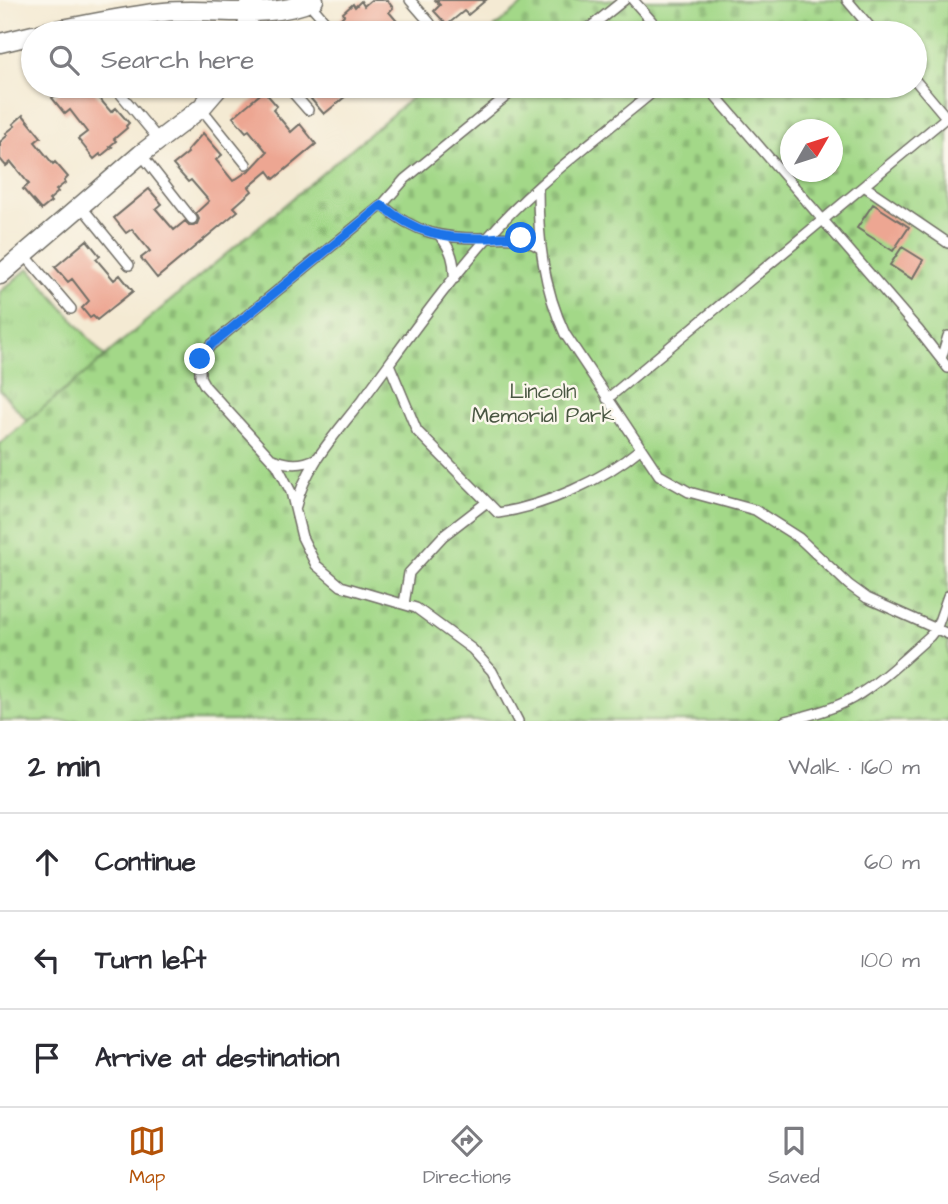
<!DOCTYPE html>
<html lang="en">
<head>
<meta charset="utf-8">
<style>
	:root { --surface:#fff; --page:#f2f2f3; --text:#2b2b33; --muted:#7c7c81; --line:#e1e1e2; --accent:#b45309 }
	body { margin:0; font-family:"Architects Daughter",sans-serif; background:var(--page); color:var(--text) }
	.compass { position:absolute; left:780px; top:119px; width:63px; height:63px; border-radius:50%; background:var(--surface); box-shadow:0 2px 5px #0004; rotate:51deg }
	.stop { position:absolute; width:21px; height:21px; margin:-16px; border:5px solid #1a73e8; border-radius:50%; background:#fff }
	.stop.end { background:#1a73e8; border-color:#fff; box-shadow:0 2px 7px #0008 }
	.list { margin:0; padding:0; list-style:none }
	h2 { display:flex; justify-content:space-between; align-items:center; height:91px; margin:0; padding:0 28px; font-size:30px }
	h2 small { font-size:23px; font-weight:400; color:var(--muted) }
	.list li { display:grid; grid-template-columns:46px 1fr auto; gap:21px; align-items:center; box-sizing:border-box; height:98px; padding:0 28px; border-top:2px solid var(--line) }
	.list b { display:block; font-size:26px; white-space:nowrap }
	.list em { font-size:23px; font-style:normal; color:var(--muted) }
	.icon { flex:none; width:38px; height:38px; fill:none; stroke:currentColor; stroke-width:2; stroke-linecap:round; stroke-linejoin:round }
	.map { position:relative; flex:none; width:948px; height:721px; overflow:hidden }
	.search { position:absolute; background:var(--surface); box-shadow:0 2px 5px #0004; left:21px; right:21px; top:21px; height:77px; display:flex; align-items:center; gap:18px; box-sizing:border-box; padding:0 24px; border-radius:38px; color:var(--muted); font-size:26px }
	.sheet { height:385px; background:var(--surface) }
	nav { display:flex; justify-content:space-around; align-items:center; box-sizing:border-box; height:98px; border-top:2px solid var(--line); background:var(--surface); font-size:19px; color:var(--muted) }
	nav a { display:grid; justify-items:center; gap:4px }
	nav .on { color:var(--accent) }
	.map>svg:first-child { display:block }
</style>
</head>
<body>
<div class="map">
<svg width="948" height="721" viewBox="0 0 948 721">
	<defs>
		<pattern id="cemetery-stones" width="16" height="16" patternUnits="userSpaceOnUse" patternTransform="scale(1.75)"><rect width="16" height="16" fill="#a3d888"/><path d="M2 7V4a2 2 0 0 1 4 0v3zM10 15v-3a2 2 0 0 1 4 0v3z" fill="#8cba76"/></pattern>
		<pattern id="park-tufts" width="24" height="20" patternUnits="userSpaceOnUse" patternTransform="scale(1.75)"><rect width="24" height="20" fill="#a3d888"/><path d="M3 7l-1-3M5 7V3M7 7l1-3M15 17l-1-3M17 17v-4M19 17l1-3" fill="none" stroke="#8cba76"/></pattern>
	</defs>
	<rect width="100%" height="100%" fill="#fbf7ec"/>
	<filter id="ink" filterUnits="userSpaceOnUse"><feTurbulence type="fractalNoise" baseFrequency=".0143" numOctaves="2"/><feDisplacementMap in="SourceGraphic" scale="14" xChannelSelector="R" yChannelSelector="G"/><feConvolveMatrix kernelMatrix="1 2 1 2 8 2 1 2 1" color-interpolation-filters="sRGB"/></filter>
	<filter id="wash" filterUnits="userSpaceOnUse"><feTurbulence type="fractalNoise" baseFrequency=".00686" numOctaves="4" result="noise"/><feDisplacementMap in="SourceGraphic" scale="28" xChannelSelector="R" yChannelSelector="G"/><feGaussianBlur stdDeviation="1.57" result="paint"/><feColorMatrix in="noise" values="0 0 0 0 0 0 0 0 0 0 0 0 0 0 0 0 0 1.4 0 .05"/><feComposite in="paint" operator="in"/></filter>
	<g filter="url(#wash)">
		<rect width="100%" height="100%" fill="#f4ead3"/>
		<!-- cemetery -->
		<path fill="url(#cemetery-stones)" stroke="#67825a" stroke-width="2" fill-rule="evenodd" d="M 528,0 L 948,0 L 948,721 L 0,721 L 0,444 L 426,86 L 915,86 L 915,33 L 488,33 ZM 790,130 L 832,130 L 832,172 L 790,172 Z"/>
		<!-- park -->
		<path fill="url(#park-tufts)" stroke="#67825a" stroke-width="2" d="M 29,268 L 105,357 L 27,421 L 0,390 L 0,292 Z"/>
		<g id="blocks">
			<!-- building -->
			<path fill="#eda692" d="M 371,0 L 387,0 L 393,8 L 389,12 L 407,33 L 350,33 L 339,20 L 344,15 L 343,13 L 353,4 L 355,7 L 361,1 L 364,6 Z
				M 435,0 L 486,0 L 468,15 L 464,11 L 447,25 L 434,11 L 440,5 Z
				M 68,86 L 89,86 L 111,112 L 116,108 L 129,123 L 126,126 L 127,128 L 114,139 L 116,141 L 110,146 L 112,147 L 101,156 L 100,154 L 94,159 L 78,139 L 87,132 L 70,110 L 65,114 L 52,98 Z
				M 311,86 L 358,86 L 324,114 L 311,99 L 318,93 Z
				M 264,91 L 277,106 L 273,110 L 291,132 L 300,124 L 316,144 L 274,179 L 268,171 L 249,187 L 252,191 L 234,207 L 238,211 L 157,278 L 141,258 L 150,251 L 132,229 L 126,233 L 114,218 L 149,189 L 162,204 L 156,209 L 174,230 L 185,221 L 190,226 L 197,224 L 199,219 L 196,213 L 209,201 L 191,180 L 188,182 L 173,165 L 188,153 L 187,151 L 203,133 L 222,155 L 216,160 L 233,181 L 251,169 L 267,152 L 249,130 L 246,132 L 233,117 Z
				M 23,115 L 41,137 L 35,142 L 53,164 L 55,162 L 68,177 L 64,181 L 65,183 L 56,190 L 58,192 L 49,200 L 51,202 L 41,210 L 23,189 L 29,184 L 11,162 L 6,166 L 0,159 L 0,142 L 8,135 L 6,133 L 15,126 L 13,124 Z
				M 873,204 L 909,227 L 893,251 L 857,228 Z
				M 87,240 L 100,256 L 96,259 L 114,280 L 120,275 L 133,291 L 97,320 L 93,316 L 90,318 L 82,308 L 89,301 L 72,279 L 68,282 L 55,267 Z
				M 902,247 L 923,260 L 912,279 L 890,265 Z"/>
		</g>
	</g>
	<g filter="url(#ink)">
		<use href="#blocks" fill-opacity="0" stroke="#716e66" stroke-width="2"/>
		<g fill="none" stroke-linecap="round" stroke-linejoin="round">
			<defs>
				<path id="lane" d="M 410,0 L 430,23
					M 633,0 L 662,33
					M 847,0 L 875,33
					M 309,3 L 335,33
					M 583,33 L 624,0
					M 915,80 L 946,117
					M 114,86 L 159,140
					M 287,86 L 308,110
					M 707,86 L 919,331 L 948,368
					M 201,108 L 246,164
					M 141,154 L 192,219
					M 864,186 L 948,243
					M 538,188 C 538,240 543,287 565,334 L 659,475 L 689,492 L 755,510 L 799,538 L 849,585 L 867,598 L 948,634
					M 382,205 C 415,234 445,239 488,238 C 508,237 522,236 540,248
					M 81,206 L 129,265
					M 440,236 C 451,249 455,261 454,279
					M 24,254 L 71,309
					M 941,359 L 948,336
					M 389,364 L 417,431 L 498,513 C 545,506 603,480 640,449
					M 607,399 L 948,116
					M 273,459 C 289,465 301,466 317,458
					M 296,506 C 306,463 340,430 366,395 C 409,337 451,277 500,224 C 548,173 607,131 660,86
					M 404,604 L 409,573 L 443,536 L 487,502
					M 518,721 L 492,671 L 472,649 L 416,608 L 341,586 L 316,565 L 302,537 L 291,492 L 277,465 L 205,386 L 200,377 L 200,359 L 211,345 L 382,205 L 405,179 L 519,86
					M 785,721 C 808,716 832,710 853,698 C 881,682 906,657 930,636 L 937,627 L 948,596"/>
				<path id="street" d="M 41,33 C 82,26 123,16 164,12 C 212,7 269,21 314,0
					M 245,33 L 251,11 L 250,0
					M 0,43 L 33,35
					M 0,275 L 141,154 L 201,108 L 220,86"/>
			</defs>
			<!-- lane casing -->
			<use href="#lane" stroke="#716e66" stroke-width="12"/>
			<!-- street casing -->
			<use href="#street" stroke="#716e66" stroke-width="21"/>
			<!-- lane -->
			<use href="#lane" stroke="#fff" stroke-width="9"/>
			<!-- street -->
			<use href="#street" stroke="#fff" stroke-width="18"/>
		</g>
	</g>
	<g fill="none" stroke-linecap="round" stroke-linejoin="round" filter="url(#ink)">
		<!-- route -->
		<path stroke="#1a73e8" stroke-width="9" d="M 200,359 L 211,345 L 382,205 C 415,234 445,239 488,238 C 499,237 509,236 521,238"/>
	</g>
	<g text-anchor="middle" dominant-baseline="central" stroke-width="5" stroke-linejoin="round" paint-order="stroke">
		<!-- park labels -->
		<g font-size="21" fill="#495642" stroke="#fbf7ec">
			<text x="543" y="391">Lincoln<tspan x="543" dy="24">Memorial Park</tspan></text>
		</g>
	</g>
</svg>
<svg class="compass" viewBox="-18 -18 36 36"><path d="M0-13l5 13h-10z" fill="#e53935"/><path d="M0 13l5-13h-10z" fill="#7c7c81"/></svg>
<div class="stop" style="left:521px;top:238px"></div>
<div class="stop end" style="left:200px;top:359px"></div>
<div class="search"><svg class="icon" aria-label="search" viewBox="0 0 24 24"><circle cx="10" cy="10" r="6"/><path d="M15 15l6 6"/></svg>Search here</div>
</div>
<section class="sheet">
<h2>2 min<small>Walk · 160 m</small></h2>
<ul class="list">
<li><svg class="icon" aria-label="ahead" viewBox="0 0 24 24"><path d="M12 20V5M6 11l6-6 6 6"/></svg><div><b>Continue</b></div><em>60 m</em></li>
<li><svg class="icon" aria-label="left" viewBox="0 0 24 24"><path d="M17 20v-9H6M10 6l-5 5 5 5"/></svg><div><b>Turn left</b></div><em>100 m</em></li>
<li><svg class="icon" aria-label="arrive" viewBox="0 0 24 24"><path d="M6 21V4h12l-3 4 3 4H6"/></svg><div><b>Arrive at destination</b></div></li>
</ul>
</section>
<nav>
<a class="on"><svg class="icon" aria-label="map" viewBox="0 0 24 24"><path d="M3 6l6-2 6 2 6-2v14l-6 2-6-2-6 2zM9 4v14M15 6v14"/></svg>Map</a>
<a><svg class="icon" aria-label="directions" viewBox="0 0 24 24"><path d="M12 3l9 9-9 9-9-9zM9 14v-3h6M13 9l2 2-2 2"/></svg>Directions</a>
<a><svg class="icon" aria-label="saved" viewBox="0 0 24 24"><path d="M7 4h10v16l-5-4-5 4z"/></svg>Saved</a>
</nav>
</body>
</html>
